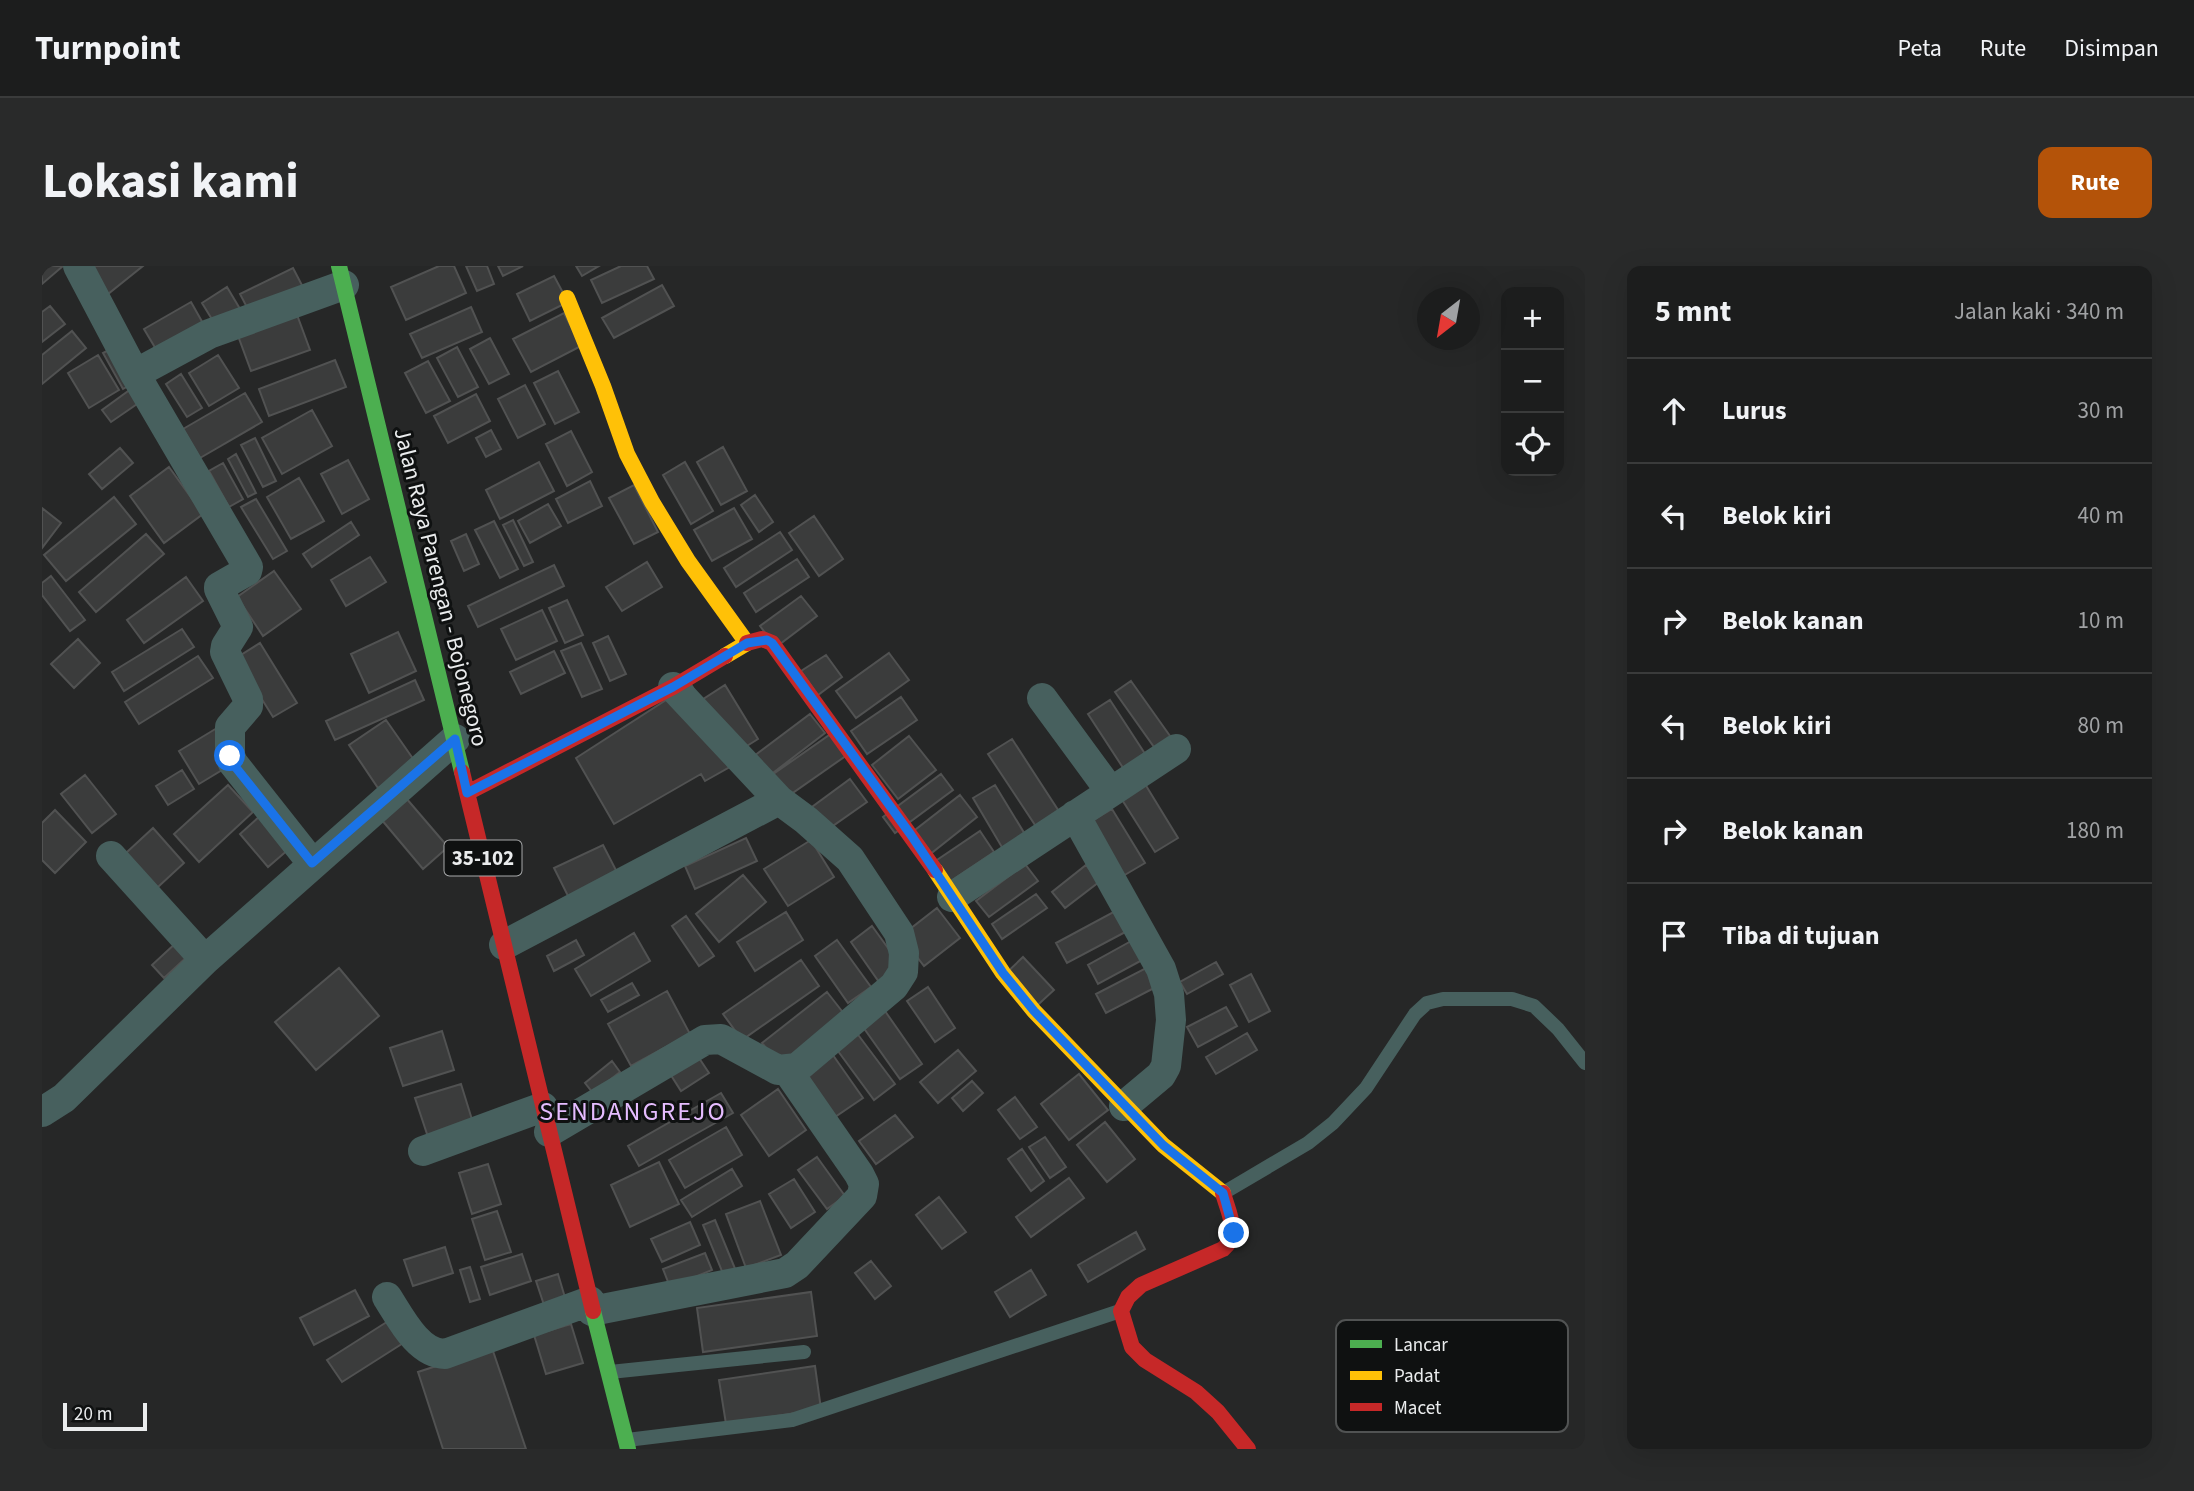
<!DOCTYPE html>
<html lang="id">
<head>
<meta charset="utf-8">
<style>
	:root { --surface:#1c1d1d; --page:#292a2a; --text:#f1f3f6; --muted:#a0a2a4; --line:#3a3b3b; --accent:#b45309 }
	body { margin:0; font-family:"Source Sans 3",sans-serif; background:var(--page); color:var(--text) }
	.controls { position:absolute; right:21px; top:21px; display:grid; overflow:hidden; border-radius:14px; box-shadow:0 7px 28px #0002 }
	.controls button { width:63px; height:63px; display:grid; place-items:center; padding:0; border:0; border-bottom:2px solid var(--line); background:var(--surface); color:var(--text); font:35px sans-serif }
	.compass { position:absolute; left:1375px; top:21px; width:63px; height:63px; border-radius:50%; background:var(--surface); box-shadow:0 7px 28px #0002; rotate:211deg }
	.scale { position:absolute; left:21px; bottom:18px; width:84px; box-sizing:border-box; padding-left:7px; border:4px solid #eaeced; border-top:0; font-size:19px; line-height:24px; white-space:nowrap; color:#eaeced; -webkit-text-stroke:5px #0f1111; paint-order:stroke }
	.stop { position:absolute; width:21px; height:21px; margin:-16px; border:5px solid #1a73e8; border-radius:50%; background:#fff }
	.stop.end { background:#1a73e8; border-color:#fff; box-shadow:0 2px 7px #0008 }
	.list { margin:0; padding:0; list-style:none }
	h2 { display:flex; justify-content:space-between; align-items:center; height:91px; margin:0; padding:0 28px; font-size:30px }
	h2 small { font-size:23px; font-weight:400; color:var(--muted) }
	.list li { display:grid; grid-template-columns:46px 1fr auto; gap:21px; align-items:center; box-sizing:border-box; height:105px; padding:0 28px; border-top:2px solid var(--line) }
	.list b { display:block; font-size:26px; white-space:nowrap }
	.list em { font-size:23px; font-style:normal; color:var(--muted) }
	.icon { flex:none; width:38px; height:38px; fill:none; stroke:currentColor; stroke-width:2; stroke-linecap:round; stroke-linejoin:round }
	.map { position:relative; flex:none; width:1543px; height:1183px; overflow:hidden; border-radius:14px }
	header { display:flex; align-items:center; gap:42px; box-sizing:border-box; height:98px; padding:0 35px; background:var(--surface); border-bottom:2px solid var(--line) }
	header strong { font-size:33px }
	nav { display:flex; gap:38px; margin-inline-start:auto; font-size:24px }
	.intro { display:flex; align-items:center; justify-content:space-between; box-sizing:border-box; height:168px; padding:0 42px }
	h1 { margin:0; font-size:49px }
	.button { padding:18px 32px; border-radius:14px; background:var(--accent); color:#fff; font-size:24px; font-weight:700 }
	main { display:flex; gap:42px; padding:0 42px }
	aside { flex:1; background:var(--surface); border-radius:14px; box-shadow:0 7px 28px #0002 }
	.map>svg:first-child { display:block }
</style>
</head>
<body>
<header>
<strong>Turnpoint</strong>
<nav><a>Peta</a><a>Rute</a><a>Disimpan</a></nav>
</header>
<div class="intro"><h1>Lokasi kami</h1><a class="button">Rute</a></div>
<main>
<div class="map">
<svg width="1543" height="1183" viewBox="0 0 1543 1183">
	<rect width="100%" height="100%" fill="#262727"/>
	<!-- building -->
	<path fill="#3b3c3c" stroke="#515252" stroke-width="2" d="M 0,0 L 21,0 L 0,18 Z
		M 53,0 L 101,0 L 66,28 L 47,5 Z
		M 397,0 L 412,0 L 424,27 L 364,54 L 349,21 Z
		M 424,0 L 445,0 L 452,18 L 435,25 Z
		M 456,0 L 481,0 L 461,10 Z
		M 534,0 L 557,0 L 540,10 Z
		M 579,0 L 605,0 L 612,13 L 560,37 L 549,14 Z
		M 251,2 L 263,25 L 210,51 L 198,28 Z
		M 512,10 L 526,36 L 488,55 L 475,28 Z
		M 620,19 L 632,40 L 572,72 L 560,52 Z
		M 185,21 L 204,53 L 179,68 L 160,37 Z
		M 149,36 L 167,68 L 121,95 L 102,63 Z
		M 8,40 L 23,58 L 0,76 L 0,46 Z
		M 429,41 L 440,66 L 380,92 L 368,68 Z
		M 254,46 L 268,84 L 209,105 L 195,67 Z
		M 522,47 L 539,80 L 489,106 L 471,73 Z
		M 30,65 L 44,82 L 0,118 L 0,89 Z
		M 448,72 L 467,108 L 447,118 L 428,83 Z
		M 79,78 L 99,113 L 81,123 L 61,87 Z
		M 415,81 L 436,121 L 416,131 L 395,92 Z
		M 56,89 L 77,124 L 47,142 L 26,107 Z
		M 176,89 L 197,122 L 167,140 L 147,107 Z
		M 293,94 L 304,121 L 227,150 L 217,123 Z
		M 386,95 L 408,135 L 384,147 L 363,107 Z
		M 516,105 L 537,146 L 513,158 L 492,117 Z
		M 139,108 L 160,142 L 145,151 L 124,118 Z
		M 483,119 L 503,158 L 476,172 L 456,133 Z
		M 89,123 L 98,136 L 69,156 L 60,144 Z
		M 203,127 L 220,156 L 158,192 L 141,163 Z
		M 434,128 L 448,155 L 406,177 L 392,150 Z
		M 270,144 L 290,180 L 240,208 L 220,172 Z
		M 449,164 L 459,183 L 444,191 L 434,172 Z
		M 529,165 L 550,206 L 525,220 L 504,178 Z
		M 213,172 L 234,215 L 221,221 L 199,179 Z
		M 681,181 L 705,225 L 679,239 L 655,196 Z
		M 78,182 L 91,197 L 60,223 L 47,208 Z
		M 194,188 L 214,227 L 206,231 L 186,193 Z
		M 306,194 L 327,233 L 300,248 L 279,208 Z
		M 497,196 L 512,225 L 458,253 L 444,224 Z
		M 643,196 L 671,245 L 649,258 L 621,209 Z
		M 181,197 L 201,233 L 187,241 L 167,205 Z
		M 127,201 L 161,248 L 122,277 L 88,230 Z
		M 257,212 L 282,255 L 249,273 L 225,231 Z
		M 548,215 L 560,240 L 526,257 L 514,233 Z
		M 592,219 L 616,266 L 592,278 L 567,232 Z
		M 713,229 L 731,256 L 717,266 L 699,239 Z
		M 72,231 L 94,258 L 24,315 L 2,289 Z
		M 214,233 L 245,285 L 231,293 L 199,241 Z
		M 506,238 L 519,260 L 488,277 L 476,255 Z
		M 0,242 L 19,257 L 0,282 Z
		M 692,242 L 710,273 L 670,295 L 652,264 Z
		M 772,250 L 801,293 L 777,310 L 747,267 Z
		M 471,254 L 491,296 L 482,300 L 461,259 Z
		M 452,255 L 476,303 L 458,312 L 433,264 Z
		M 309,256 L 317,269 L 270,301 L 261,288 Z
		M 738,266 L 750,284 L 694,321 L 682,302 Z
		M 104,268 L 122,288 L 54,346 L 37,326 Z
		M 424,268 L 437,298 L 422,305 L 409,275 Z
		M 328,291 L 344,316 L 304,340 L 289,314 Z
		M 755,293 L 767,311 L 714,346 L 702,327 Z
		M 605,296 L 620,321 L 580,345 L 564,321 Z
		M 512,299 L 522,320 L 436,361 L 426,340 Z
		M 232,305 L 259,343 L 221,370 L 195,331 Z
		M 9,310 L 43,354 L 28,365 L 0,329 L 0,317 Z
		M 144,311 L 161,335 L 102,377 L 85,354 Z
		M 759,330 L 775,350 L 734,381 L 718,360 Z
		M 525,334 L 541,369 L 523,377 L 507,342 Z
		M 500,344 L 515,375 L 474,394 L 459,363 Z
		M 140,363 L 152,381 L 82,425 L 70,406 Z
		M 356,366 L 374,405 L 327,427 L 309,388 Z
		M 566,370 L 584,408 L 568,415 L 551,377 Z
		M 36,373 L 58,397 L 32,422 L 9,398 Z
		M 218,377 L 255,437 L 231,451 L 194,392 Z
		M 539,377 L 560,423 L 540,431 L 519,385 Z
		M 512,385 L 523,407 L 479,428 L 468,406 Z
		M 847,387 L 867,414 L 814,452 L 794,425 Z
		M 784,389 L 800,411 L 776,429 L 759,405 Z
		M 156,390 L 171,412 L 97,458 L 83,436 Z
		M 373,414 L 382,434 L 293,474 L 284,455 Z
		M 1089,415 L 1133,477 L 1117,488 L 1073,426 Z
		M 649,418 L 658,435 L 683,419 L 716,473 L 689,490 L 693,498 L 663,515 L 659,508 L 572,558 L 534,492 Z
		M 859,431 L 875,454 L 825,488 L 809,465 Z
		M 1068,434 L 1109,497 L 1087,511 L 1046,448 Z
		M 768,448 L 783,467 L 723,513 L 708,493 Z
		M 344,454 L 374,497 L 336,522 L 307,479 Z
		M 175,462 L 195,495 L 157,518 L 137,485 Z
		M 793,465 L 808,487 L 742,533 L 727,511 Z
		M 867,470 L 894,504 L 856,533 L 830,499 Z
		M 970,473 L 1020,550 L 997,565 L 946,488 Z
		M 140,504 L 152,523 L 126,539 L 114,520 Z
		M 899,508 L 911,524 L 853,567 L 841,551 Z
		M 43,509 L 74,548 L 50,567 L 19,528 Z
		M 808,513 L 825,536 L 775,571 L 759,549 Z
		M 1103,518 L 1136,572 L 1113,586 L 1079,532 Z
		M 186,519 L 211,546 L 157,596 L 132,568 Z
		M 953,519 L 984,570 L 961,583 L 931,532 Z
		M 918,529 L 935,551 L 882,593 L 864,571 Z
		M 364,532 L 406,581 L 381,603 L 339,553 Z
		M 1070,543 L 1103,597 L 1081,610 L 1048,556 Z
		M 13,544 L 44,576 L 13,607 L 0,594 L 0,557 Z
		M 218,550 L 247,583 L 226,601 L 198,568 Z
		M 111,562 L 142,597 L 104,632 L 72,598 Z
		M 938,565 L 952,586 L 906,617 L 892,596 Z
		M 704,572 L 715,595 L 653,623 L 643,600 Z
		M 769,574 L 792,611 L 746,640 L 722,603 Z
		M 561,579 L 578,612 L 529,636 L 512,602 Z
		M 983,598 L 996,615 L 947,651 L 934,635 Z
		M 1044,599 L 1057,616 L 1023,642 L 1010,626 Z
		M 701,609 L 724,636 L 677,676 L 654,648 Z
		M 994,628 L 1005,642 L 960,673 L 950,658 Z
		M 895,642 L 918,672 L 882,700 L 859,670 Z
		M 1077,643 L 1089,663 L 1025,697 L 1014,677 Z
		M 744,646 L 761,674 L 713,705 L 695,676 Z
		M 644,650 L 672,690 L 657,700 L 630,660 Z
		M 830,660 L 859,700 L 837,716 L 809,676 Z
		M 592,667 L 608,695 L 549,730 L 533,703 Z
		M 534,674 L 542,689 L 512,705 L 505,690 Z
		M 795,674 L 829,721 L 806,737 L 773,690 Z
		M 1091,674 L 1102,693 L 1056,718 L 1046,699 Z
		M 135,676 L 147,689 L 122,712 L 110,699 Z
		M 981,691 L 1012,724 L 988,746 L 958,713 Z
		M 759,694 L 777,720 L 700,774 L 681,748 Z
		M 1174,696 L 1181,708 L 1145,728 L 1138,716 Z
		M 1106,701 L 1116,720 L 1064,747 L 1054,728 Z
		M 297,702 L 337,750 L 274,804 L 233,756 Z
		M 1209,708 L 1228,745 L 1207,756 L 1188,719 Z
		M 590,717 L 597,729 L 566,746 L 559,734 Z
		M 886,721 L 913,762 L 893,776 L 865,735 Z
		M 625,725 L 648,768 L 589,800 L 566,758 Z
		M 785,726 L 803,749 L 738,799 L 720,777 Z
		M 1184,741 L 1195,760 L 1156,781 L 1145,761 Z
		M 843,745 L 880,798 L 858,813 L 821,761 Z
		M 400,765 L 412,804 L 361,820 L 348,782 Z
		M 814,766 L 853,818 L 832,834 L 793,781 Z
		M 1205,767 L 1215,784 L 1174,808 L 1164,791 Z
		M 786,782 L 821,832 L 784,857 L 749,807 Z
		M 916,784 L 934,805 L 896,837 L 878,816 Z
		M 653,786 L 667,807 L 639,825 L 625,803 Z
		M 570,795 L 578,806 L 551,827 L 543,817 Z
		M 1037,808 L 1066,844 L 1027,874 L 999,838 Z
		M 930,815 L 941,827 L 921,845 L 910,832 Z
		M 419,818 L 432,860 L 387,874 L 373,832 Z
		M 736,823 L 764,864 L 727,890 L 699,849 Z
		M 679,827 L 691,847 L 597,900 L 586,880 Z
		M 973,831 L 995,861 L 978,873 L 956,844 Z
		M 853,849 L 871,871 L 834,898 L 817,875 Z
		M 1063,856 L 1093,893 L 1065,916 L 1035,879 Z
		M 684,861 L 700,889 L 643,922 L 627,894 Z
		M 1003,871 L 1024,901 L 1008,912 L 987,881 Z
		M 980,883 L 1002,915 L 989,925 L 966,893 Z
		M 775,891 L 803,930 L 785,943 L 756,904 Z
		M 617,896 L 637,938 L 588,961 L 569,919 Z
		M 446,898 L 459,938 L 430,948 L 417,907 Z
		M 690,903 L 700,920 L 650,951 L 639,934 Z
		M 1027,912 L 1042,932 L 989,971 L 974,951 Z
		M 752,913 L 773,946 L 749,962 L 727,928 Z
		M 897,931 L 924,966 L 900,983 L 874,949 Z
		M 718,935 L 739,989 L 704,1002 L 684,948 Z
		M 455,945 L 469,986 L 443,994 L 430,953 Z
		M 673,954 L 694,1005 L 682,1010 L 661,959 Z
		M 648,956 L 658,979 L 620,996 L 609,973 Z
		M 1094,966 L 1103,983 L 1046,1016 L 1036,999 Z
		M 403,981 L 411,1007 L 371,1020 L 362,994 Z
		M 663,987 L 670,1004 L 628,1021 L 621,1003 Z
		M 480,988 L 489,1015 L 448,1029 L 439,1001 Z
		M 829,995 L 849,1020 L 833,1033 L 813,1007 Z
		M 428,1001 L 438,1033 L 428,1036 L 418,1004 Z
		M 989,1004 L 1004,1029 L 968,1051 L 953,1026 Z
		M 516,1008 L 527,1045 L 506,1051 L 494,1015 Z
		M 313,1024 L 327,1050 L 272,1079 L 258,1052 Z
		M 769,1026 L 775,1070 L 661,1086 L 655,1042 Z
		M 351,1052 L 366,1074 L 300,1116 L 285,1094 Z
		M 529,1058 L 541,1097 L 504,1108 L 492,1069 Z
		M 450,1082 L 484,1183 L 401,1183 L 376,1106 Z
		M 773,1100 L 779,1143 L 684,1158 L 677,1114 Z"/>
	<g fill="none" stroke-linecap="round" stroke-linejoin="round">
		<!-- lane -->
		<path stroke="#47605e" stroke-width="14" d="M 1183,926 L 1266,877 L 1291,857 L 1324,822 L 1373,748 L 1385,737 L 1401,733 L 1470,733 L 1492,740 L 1516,763 L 1543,797
			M 568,1106 L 762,1086
			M 585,1174 L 750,1154 L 1078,1045"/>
		<!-- street -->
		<path stroke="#47605e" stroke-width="30" d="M 36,0 L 93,108 L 206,301 L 205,305 L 177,321 L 177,323 L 196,361 L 184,380 L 183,386 L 206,433 L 206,440 L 188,461 L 188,490 L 191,497 L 270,597
			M 93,108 L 167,68 L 302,19
			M 1000,432 L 1069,526
			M 1033,549 L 1119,703 L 1127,728 L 1129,754 L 1124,800 L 1119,809 L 1082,840
			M 69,590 L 163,694
			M 910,631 L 1134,483
			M 462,679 L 737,534
			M 0,846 L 22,832 L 163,694 L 413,473
			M 507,866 L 663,774 L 679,773 L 736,804 L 755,802 L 852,720 L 861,706 L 862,687 L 857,667 L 808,593 L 764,554 L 737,534 L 631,421
			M 381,885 L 501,841
			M 345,1031 C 358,1051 376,1088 403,1088 L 548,1035
			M 550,1045 L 743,1007 L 755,999 L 820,930 L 822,918 L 817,908 L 745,804"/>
		<!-- fast -->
		<path stroke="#4caf50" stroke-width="16" d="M 297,0 L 420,506
			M 551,1045 L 586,1183"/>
		<!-- slow -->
		<path stroke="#ffc107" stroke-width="16" d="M 525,32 L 561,120 L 585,188 L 610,236 L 646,295 L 705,377 L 683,390
			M 893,604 L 961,707 L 992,745 L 1121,879 L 1181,927"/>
		<!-- jam -->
		<path stroke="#c62828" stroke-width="16" d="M 705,377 L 720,373 L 730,377 L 893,604
			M 420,506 L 551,1045
			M 425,527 L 631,421 L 683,390
			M 1181,927 C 1186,946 1199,968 1181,983 L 1099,1019 L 1086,1031 L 1079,1045 L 1090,1081 L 1103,1094 L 1154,1126 L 1176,1146 L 1206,1183"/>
	</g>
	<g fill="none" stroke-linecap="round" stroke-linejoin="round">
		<!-- route -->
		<path stroke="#1a73e8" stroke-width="9" d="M 188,490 L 191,498 L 270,597 L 413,473 L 425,527 L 631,421 L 705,377 L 725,374 L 730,377 L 869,569 L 961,707 L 992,745 L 1121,879 L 1181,927 L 1192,967"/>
	</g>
	<g text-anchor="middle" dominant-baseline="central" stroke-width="6" stroke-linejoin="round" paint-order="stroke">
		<!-- shield labels -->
		<rect fill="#0f1111" stroke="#a8aaab" stroke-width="2" x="402.5" y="574.5" width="77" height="35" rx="5"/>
		<g font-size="21" font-weight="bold" fill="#eaeced">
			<text x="441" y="592">35-102</text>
		</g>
		<!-- street labels -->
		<g font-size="23" fill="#eaeced" stroke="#0f1111">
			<text transform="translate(399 321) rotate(76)">Jalan Raya Parengan - Bojonegoro</text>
		</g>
		<!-- quarter labels -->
		<g font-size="26" letter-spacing="2" fill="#e5bcff" stroke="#0f1111">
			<text x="591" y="845">SENDANGREJO</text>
		</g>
	</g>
	<!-- legend -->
	<rect x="1294" y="1054" width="232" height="112" rx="10" fill="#0f1111" stroke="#515353" stroke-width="2"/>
	<rect x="1308" y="1074" width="32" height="8" fill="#4caf50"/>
	<rect x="1308" y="1105" width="32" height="9" fill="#ffc107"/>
	<rect x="1308" y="1137" width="32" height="8" fill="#c62828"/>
	<g font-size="19" fill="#eaeced">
		<text x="1352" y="1085">Lancar</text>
		<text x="1352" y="1116">Padat</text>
		<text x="1352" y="1148">Macet</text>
	</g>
</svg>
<div class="controls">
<button>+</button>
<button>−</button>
<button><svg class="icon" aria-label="locate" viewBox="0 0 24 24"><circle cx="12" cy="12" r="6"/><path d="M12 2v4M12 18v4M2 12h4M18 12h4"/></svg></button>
</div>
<svg class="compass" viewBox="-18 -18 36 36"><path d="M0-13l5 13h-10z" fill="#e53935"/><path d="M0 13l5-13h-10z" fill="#a0a2a4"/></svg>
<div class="scale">20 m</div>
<div class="stop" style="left:188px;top:490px"></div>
<div class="stop end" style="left:1192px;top:967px"></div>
</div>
<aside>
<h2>5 mnt<small>Jalan kaki · 340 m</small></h2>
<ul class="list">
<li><svg class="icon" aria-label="ahead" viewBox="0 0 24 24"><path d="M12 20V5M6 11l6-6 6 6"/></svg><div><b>Lurus</b></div><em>30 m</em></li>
<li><svg class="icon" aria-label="left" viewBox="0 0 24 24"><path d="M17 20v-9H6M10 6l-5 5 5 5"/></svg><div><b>Belok kiri</b></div><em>40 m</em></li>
<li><svg class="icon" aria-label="right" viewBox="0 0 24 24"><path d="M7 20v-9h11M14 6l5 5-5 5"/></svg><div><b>Belok kanan</b></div><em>10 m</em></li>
<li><svg class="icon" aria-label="left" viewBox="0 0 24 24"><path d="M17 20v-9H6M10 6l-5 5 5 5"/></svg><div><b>Belok kiri</b></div><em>80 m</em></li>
<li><svg class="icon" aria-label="right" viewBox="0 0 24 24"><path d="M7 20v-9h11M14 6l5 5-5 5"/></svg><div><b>Belok kanan</b></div><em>180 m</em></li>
<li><svg class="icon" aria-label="arrive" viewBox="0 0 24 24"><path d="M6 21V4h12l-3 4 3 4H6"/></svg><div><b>Tiba di tujuan</b></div></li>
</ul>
</aside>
</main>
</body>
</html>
